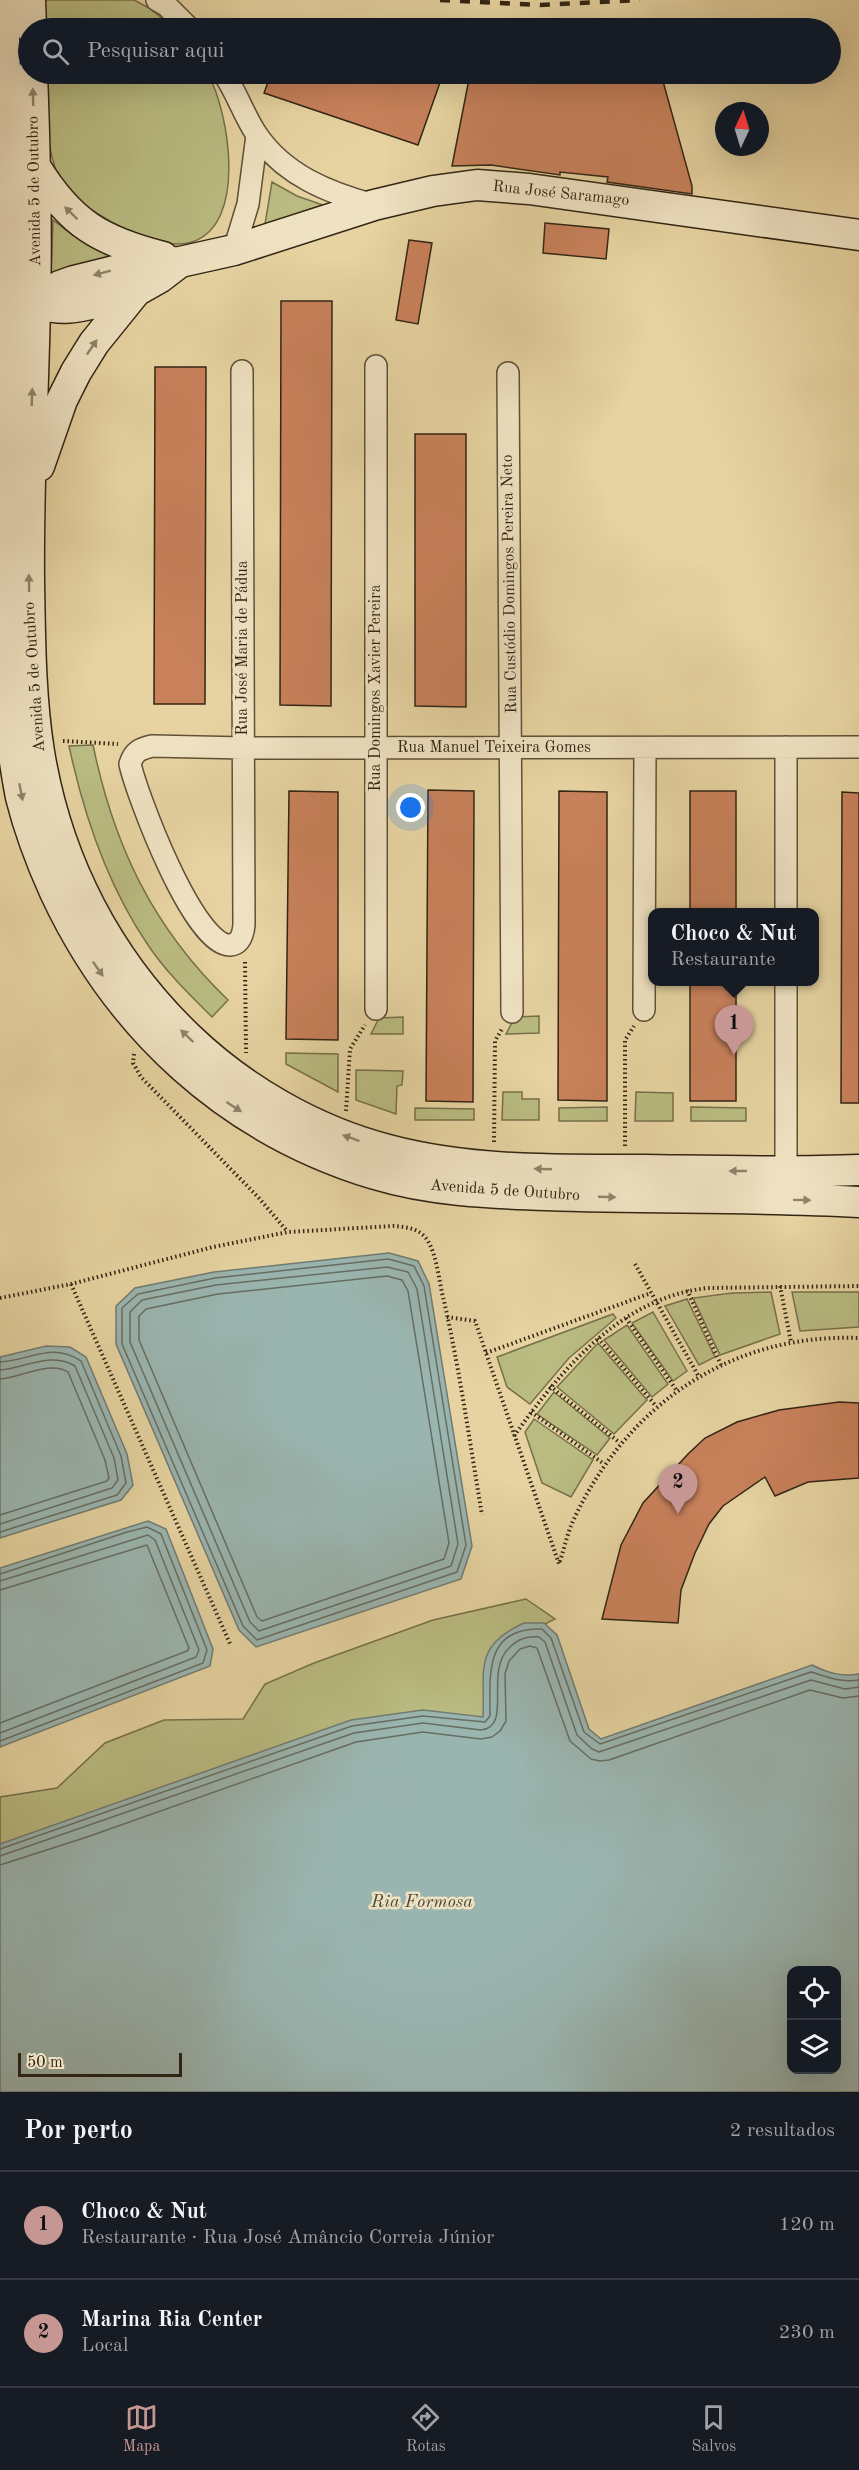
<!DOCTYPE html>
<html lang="pt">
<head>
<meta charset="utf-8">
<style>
	:root { --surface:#171b24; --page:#242831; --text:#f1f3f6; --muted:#9ea1a6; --line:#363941; --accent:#c59692 }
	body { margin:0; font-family:"Old Standard TT",serif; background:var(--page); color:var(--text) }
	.controls { position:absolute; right:18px; bottom:18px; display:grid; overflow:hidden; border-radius:12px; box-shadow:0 6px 24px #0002 }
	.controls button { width:54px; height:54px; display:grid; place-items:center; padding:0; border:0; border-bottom:2px solid var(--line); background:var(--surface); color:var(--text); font:30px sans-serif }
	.compass { position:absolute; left:715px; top:102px; width:54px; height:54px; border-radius:50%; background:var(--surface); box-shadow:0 6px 24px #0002; rotate:4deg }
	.scale { position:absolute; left:18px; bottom:15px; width:164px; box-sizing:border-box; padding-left:6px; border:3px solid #322514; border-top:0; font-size:16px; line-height:21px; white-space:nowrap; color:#322514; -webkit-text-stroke:4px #efe2c2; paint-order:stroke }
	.you { position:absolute; left:411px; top:808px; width:21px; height:21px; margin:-15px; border:4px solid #fff; border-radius:50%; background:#1a73e8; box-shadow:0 0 0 9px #1a73e833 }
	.badge { display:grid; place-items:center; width:39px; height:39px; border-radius:50%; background:var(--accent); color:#111; font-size:20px; font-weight:700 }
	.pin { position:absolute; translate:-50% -50px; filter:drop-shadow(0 2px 3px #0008) }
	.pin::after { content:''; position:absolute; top:32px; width:21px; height:18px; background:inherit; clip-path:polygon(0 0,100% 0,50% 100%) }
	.popup { position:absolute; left:648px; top:908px; width:171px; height:78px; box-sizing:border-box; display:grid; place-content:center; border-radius:12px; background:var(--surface); filter:drop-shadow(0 2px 4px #0005); font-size:20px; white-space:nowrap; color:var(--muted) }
	.popup b { font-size:22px; color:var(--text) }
	.popup::after { content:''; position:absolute; left:50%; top:100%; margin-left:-12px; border:12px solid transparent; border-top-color:var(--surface) }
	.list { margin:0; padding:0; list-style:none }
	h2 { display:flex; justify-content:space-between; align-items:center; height:78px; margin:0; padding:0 24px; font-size:26px }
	h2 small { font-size:20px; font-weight:400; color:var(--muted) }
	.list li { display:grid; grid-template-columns:39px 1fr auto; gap:18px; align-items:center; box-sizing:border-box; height:108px; padding:0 24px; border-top:2px solid var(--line) }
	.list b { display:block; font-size:22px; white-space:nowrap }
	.list p { margin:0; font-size:20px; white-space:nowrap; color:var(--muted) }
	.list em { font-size:20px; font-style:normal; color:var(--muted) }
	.icon { flex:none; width:33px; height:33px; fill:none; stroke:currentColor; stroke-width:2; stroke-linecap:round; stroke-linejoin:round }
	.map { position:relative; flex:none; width:859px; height:2092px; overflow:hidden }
	.search { position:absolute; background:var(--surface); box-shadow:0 6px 24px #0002; left:18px; right:18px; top:18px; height:66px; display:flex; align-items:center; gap:15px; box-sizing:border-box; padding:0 21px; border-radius:33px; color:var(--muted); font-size:22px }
	.sheet { height:294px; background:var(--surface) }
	nav { display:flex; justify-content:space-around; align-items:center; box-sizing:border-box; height:84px; border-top:2px solid var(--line); background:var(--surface); font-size:16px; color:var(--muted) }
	nav a { display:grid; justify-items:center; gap:3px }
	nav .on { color:var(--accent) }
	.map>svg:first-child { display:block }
</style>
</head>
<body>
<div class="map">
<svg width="859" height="2092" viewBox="0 0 859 2092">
	<rect width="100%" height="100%" fill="#e6d3a1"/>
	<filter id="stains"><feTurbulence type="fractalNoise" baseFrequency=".00333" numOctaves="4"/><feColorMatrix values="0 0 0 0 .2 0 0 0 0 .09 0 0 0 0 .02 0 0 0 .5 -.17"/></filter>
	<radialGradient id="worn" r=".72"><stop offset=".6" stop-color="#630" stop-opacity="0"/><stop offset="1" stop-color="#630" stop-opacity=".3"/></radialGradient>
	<!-- green -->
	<path fill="#b9bb81" stroke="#76704a" stroke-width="1.5" d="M 43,0 L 134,0 L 149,8 L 174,28 L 44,28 Z
		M 46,74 L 208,74 C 229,112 248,224 192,242 C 158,253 93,215 69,192 C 63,186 56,172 54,164 C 45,136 47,103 46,74 Z
		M 272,182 L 297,196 L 323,205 L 265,224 Z
		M 53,220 L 74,236 L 119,258 L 51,275 Z
		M 93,745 C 114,846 153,928 228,1000 L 212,1017 C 189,994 166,972 148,945 C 107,885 84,816 69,746 Z
		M 539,1016 L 539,1033 L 506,1034 L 515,1017 Z
		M 403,1017 L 403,1034 L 371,1034 L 379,1018 Z
		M 286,1053 L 338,1054 L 338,1092 L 286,1064 Z
		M 356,1070 L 403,1071 L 402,1085 L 397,1086 L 396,1114 L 356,1100 Z
		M 503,1092 L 522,1092 L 522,1099 L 539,1099 L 539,1120 L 502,1120 Z
		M 636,1092 L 673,1093 L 673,1121 L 635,1121 Z
		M 607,1107 L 607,1121 L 559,1121 L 559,1108 Z
		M 691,1107 L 746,1108 L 746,1121 L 691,1121 Z
		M 415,1108 L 474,1109 L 474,1120 L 415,1120 Z
		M 771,1292 L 780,1334 L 720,1355 L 693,1298 L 732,1293 Z
		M 792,1292 L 859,1292 L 859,1327 L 800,1331 Z
		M 687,1299 L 715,1357 L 699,1365 L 665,1306 Z
		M 653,1312 L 687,1371 L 673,1381 L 632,1323 Z
		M 613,1314 L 616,1318 L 569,1358 L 530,1404 L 507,1387 L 497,1357 Z
		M 627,1325 L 668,1384 L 652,1397 L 604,1340 Z
		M 598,1343 L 647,1400 L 614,1434 L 557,1387 Z
		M 554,1392 L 610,1438 L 597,1455 L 537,1414 Z
		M 534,1419 L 593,1460 L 571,1497 L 542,1483 L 525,1432 Z
		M 526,1599 L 555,1619 L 543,1625 L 486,1720 L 0,1846 L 0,1797 L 57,1788 L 105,1743 L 164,1720 L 243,1719 L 265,1684 L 314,1663 L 433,1620 Z"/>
	<!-- water -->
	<path fill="#9ab5b0" stroke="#707b72" stroke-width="1.5" fill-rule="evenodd" d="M 389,1253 L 418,1261 L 429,1284 L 472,1546 L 461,1579 L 256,1647 L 239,1630 L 116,1344 L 116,1306 L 135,1288 L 214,1272 Z
		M 46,1346 L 70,1347 L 86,1357 L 127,1454 L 133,1485 L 121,1500 L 0,1538 L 0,1357 Z
		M 148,1521 L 166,1529 L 213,1649 L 210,1666 L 0,1747 L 0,1568 Z
		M 524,1623 L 544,1623 L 557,1635 L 589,1729 L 601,1739 L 812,1665 C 828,1673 842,1677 859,1674 L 859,2092 L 0,2092 L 0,1844 L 351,1720 L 423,1710 L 483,1717 C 485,1670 473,1646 524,1623 ZM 836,1970 L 836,2070 L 792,2070 L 792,1970 Z"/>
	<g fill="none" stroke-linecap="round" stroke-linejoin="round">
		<!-- shore -->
		<path stroke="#666d62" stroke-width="1.5" d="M 388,1259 L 414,1266 L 424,1286 L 466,1545 L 457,1572 L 257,1640 L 243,1626 L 122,1344 L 122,1308 L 138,1294 L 215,1278 Z
			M 387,1267 L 408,1272 L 417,1289 L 458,1544 L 451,1566 L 259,1631 L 250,1622 L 130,1342 L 130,1312 L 142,1300 L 216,1285 Z
			M 387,1276 L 402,1280 L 408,1291 L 449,1543 L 444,1559 L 262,1621 L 257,1617 L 139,1340 L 139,1316 L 146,1309 L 218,1294 Z
			M 0,1362 C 31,1360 52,1342 81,1361 L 121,1456 L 126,1483 L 117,1495 L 0,1532
			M 0,1370 C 25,1368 52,1351 75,1366 L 114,1458 L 118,1480 L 112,1488 L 0,1524
			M 0,1379 C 20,1378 50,1360 68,1372 L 105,1460 L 109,1478 L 107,1481 L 0,1515
			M 0,1574 L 127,1532 L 147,1527 L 161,1534 L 207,1650 L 203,1663 L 0,1741
			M 0,1581 L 148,1535 L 155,1540 L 199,1650 L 196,1657 L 0,1733
			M 0,1590 L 147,1545 L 189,1648 L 187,1651 L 0,1723
			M 0,1849 L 352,1726 L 423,1716 L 485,1722 L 490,1716 C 490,1675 484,1627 542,1629 L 551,1638 L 584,1732 L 600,1744 L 811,1672 C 828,1677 841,1683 859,1680
			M 0,1856 L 354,1733 L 423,1723 L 481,1730 C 513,1727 484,1672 509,1648 C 518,1639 526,1636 539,1637 L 545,1642 L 577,1735 L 592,1749 L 599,1752 L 811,1680 L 845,1689 L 859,1687
			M 0,1865 L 87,1837 L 356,1742 L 423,1732 L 481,1739 L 492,1737 L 500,1731 L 506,1721 L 505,1674 L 509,1661 L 520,1649 L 530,1646 L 537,1648 L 570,1741 L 591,1759 L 600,1761 L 609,1760 L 810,1690 L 843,1698 L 859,1696"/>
	</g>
	<!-- building -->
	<path fill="#c8815b" stroke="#322514" stroke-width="1.5" d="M 271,74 L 443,74 L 418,145 L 264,93 Z
		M 470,74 L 661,74 L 692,186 L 692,194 L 607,182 L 608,177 L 560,172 L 560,175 L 491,165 L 452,166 Z
		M 545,223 L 609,229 L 606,259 L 543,253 Z
		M 409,240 L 432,243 L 418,324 L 396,320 Z
		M 281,301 L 332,301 L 331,706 L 280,705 Z
		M 155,367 L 206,367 L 205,704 L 154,704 Z
		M 415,434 L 466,434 L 466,707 L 415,706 Z
		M 428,790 L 474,791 L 473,1102 L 426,1101 Z
		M 289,791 L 338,792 L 338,1040 L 286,1039 Z
		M 559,791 L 607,792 L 607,1101 L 558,1100 Z
		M 690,791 L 736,791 L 736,912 L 690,912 Z
		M 842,792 L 859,793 L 859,1103 L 841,1103 Z
		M 690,981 L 736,981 L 736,1101 L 690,1101 Z
		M 839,1402 L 859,1403 L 859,1478 L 808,1482 L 775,1496 L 765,1477 L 723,1506 L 709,1524 L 695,1553 L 681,1590 L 678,1623 L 602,1619 L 621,1545 L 643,1503 L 688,1454 L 705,1438 L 737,1422 L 779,1410 Z"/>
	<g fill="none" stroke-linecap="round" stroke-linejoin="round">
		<defs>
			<path id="street" d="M 157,0 L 166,5 L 189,28
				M 224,74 C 237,93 244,116 257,135 C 284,175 329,193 374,205
				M 234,250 L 248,204 L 257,135
				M 242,371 L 244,925 C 243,934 241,944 230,945 C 194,947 137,795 130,764 C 134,751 140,749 152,746 L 244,748 L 859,747
				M 508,373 L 512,1012
				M 786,747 L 786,912
				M 786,982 L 786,1171
				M 376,1009 L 376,366
				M 644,1010 L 645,748"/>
			<path id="secondary" d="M 3,0 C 5,83 8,165 6,248 C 6,318 3,388 4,459 C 4,567 0,692 21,797 C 29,829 41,861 55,892 C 119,1029 229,1130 375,1174 C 431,1191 489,1193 547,1195 C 651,1199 755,1196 859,1202
				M 30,0 L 31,28
				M 32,74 C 35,151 37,228 35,306 C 33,397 28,489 29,581 C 30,637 30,696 39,752 C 57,862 108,960 188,1037 C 242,1089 314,1131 388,1150 C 471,1172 559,1170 644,1170 C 716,1171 787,1173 859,1170
				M 36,168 C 70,223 100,241 163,257
				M 26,294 C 57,322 101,300 136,291
				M 23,311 L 60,286 L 74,281 L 143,264 L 180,262 L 234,250 L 374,205 L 433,191 L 477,185 L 529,189 L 859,235
				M 39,466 L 62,400 L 76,372 L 94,343 L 136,291 L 159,278 L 180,262"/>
		</defs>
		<!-- street casing -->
		<use href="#street" stroke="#5f5037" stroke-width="24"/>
		<!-- secondary casing -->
		<use href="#secondary" stroke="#322514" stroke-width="33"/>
		<!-- path -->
		<path stroke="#322514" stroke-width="4" stroke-dasharray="1.5 3" stroke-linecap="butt" d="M 63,741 L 118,744
			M 245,962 L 246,1053
			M 134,1054 L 133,1063 L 141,1077 L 258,1197 L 287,1231
			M 346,1111 L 350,1049 L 365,1025
			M 494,1142 L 495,1041 L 502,1029
			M 625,1146 L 625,1040 L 634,1026
			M 635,1264 L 699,1377
			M 71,1284 L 231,1646
			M 780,1286 L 791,1342
			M 687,1290 L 721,1365
			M 0,1298 L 71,1284 L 213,1247 L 288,1232 L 394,1226 C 408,1227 422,1229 429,1243 C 438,1260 439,1283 444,1301 C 460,1372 470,1444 482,1515
			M 447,1317 L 475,1321 L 559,1564 C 564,1550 567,1534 573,1521 C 626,1406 730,1333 859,1338
			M 626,1318 L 677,1391
			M 598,1338 L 656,1406
			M 486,1353 L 651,1293
			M 550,1386 L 620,1443
			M 531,1412 L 604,1464
			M 514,1436 C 562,1369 621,1297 708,1288 L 859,1286"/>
		<!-- street -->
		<use href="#street" stroke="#efe2c2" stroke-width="21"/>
		<!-- secondary -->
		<use href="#secondary" stroke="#efe2c2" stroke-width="30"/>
		<!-- rail -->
		<path stroke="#322514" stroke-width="4.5" stroke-dasharray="10 10" stroke-linecap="butt" d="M 440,0 L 540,5 L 640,0"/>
	</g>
	<!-- one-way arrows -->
	<defs><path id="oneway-solid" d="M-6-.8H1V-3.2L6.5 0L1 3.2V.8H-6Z" transform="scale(1.5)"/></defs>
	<g fill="#90846b">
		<use href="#oneway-solid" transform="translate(33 97) rotate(-92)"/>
		<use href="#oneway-solid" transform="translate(71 213) rotate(-136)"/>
		<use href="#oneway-solid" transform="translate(102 273) rotate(165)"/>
		<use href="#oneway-solid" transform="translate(92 347) rotate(-56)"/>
		<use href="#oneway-solid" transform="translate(32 397) rotate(-88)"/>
		<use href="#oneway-solid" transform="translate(29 583) rotate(-91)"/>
		<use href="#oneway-solid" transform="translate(21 792) rotate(79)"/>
		<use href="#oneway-solid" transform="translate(98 969) rotate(55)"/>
		<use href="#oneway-solid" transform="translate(187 1036) rotate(-136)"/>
		<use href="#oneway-solid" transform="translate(234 1107) rotate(33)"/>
		<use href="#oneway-solid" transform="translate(351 1138) rotate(-160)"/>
		<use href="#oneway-solid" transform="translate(543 1169) rotate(-178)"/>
		<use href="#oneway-solid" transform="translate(738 1171) rotate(-180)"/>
		<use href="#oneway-solid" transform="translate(607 1197) rotate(2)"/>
		<use href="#oneway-solid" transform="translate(802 1200) rotate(1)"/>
	</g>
	<g text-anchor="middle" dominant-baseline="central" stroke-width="5" stroke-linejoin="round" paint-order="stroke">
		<!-- street labels -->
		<g font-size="16" fill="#322514" stroke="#efe2c2">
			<text transform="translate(35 191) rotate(-91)">Avenida 5 de Outubro</text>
			<text transform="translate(561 194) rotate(6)">Rua José Saramago</text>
			<text transform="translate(510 584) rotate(-91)">Rua Custódio Domingos Pereira Neto</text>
			<text transform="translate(243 648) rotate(-90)">Rua José Maria de Pádua</text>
			<text transform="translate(35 677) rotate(-94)">Avenida 5 de Outubro</text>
			<text transform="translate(376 688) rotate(-90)">Rua Domingos Xavier Pereira</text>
			<text x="494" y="748">Rua Manuel Teixeira Gomes</text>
			<text transform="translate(505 1191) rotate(4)">Avenida 5 de Outubro</text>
		</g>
		<!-- water labels -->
		<g font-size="18" font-style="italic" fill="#4c493b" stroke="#efe2c2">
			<text x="422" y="1902">Ria Formosa</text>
		</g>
	</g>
	<rect width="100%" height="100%" filter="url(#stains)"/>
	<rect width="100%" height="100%" fill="url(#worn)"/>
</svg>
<div class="controls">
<button><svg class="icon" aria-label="locate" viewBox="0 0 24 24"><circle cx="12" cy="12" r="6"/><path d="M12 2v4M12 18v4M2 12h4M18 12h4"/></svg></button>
<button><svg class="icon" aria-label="layers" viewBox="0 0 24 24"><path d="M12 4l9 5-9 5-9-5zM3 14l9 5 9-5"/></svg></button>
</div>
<svg class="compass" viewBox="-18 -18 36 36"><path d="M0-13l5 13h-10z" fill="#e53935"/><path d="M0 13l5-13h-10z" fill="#9ea1a6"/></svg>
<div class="scale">50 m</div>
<div class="you"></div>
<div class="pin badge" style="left:734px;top:1055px">1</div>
<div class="popup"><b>Choco &amp; Nut</b>Restaurante</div>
<div class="pin badge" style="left:678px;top:1514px">2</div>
<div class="search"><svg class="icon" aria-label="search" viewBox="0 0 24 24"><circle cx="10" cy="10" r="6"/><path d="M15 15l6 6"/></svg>Pesquisar aqui</div>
</div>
<section class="sheet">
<h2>Por perto<small>2 resultados</small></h2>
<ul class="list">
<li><span class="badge">1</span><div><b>Choco &amp; Nut</b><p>Restaurante · Rua José Amâncio Correia Júnior</p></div><em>120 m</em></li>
<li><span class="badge">2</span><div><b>Marina Ria Center</b><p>Local</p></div><em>230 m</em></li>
</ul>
</section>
<nav>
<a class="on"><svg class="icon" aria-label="map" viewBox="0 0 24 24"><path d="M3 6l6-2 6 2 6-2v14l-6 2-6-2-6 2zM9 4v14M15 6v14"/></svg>Mapa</a>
<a><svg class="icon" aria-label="directions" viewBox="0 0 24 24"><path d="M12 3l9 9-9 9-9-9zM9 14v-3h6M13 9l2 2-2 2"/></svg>Rotas</a>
<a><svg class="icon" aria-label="saved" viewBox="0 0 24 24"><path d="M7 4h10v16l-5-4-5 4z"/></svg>Salvos</a>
</nav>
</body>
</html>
